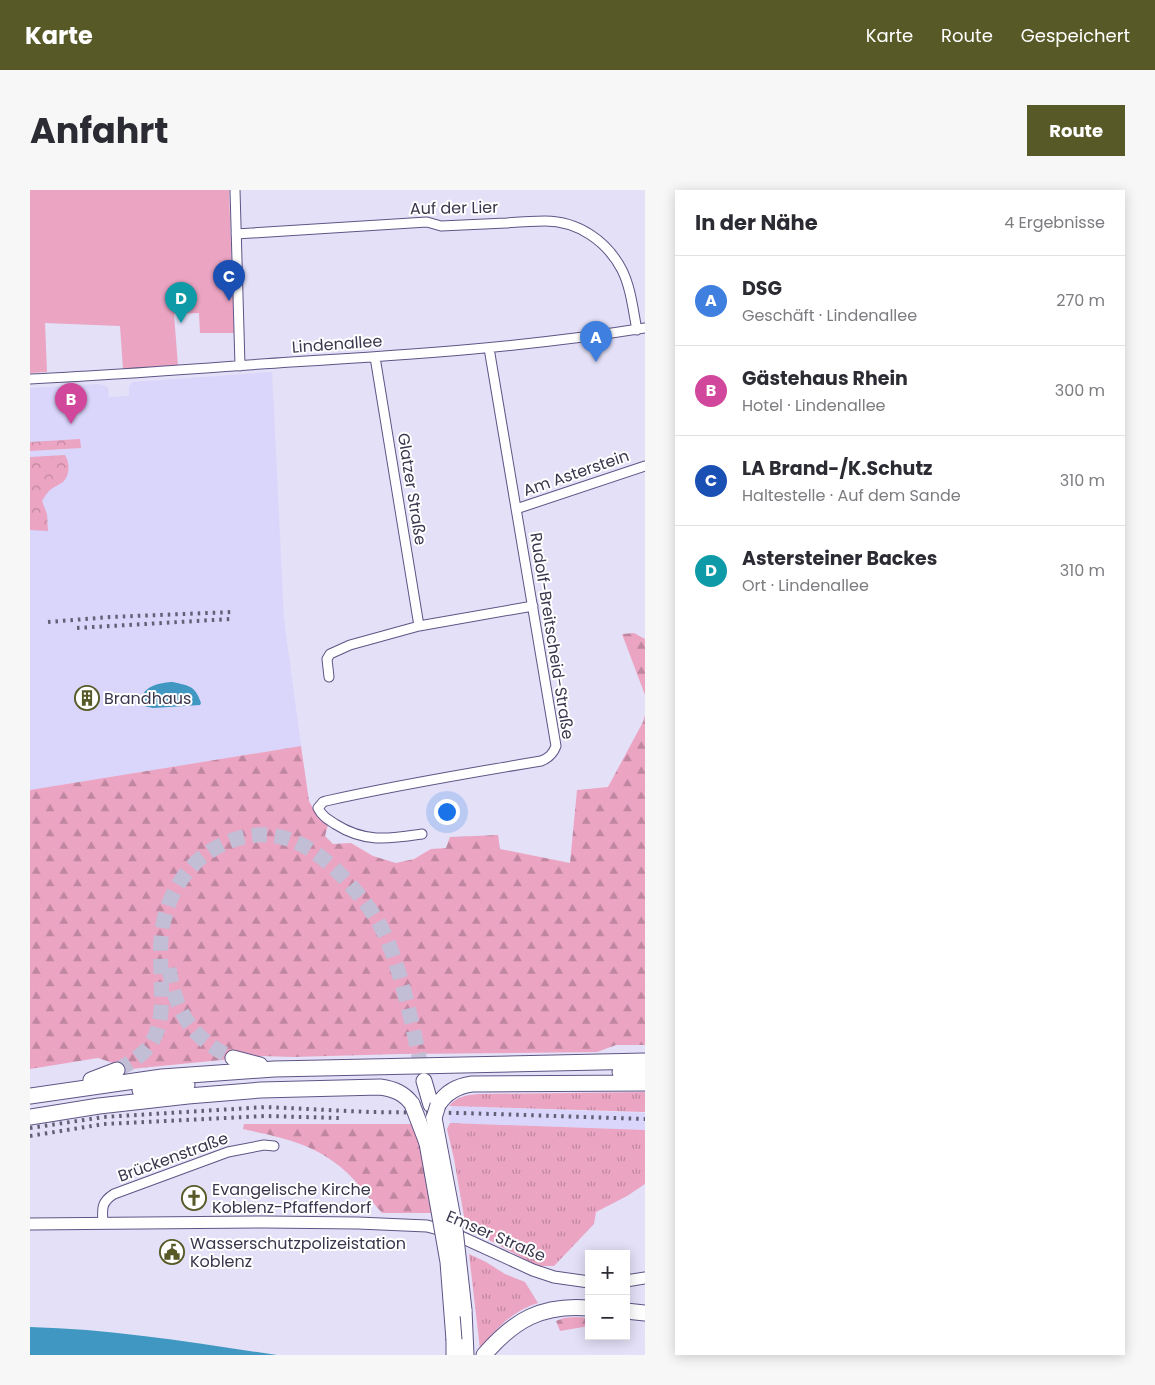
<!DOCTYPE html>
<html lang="de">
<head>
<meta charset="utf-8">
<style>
	:root { --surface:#fff; --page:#f7f7f7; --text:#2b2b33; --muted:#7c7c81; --line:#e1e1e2; --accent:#575a27 }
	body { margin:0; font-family:Poppins,sans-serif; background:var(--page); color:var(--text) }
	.controls { position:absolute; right:15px; bottom:15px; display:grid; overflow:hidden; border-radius:0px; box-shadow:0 2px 12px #0003 }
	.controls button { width:45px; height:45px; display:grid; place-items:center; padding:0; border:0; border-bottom:1px solid var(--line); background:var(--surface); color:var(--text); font:25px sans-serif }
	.you { position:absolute; left:416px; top:621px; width:18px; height:18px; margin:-12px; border:4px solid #fff; border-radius:50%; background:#1a73e8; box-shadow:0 0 0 8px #1a73e833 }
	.badge { display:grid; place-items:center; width:32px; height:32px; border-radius:50%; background:var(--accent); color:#fff; font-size:16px; font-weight:700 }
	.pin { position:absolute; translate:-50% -41px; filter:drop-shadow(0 1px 2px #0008) }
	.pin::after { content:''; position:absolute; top:26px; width:18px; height:15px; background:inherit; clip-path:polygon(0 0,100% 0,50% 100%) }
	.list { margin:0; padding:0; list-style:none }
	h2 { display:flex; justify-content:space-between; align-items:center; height:65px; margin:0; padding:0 20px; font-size:21px }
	h2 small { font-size:16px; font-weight:400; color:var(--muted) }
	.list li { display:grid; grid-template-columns:32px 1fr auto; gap:15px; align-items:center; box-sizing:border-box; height:90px; padding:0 20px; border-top:1px solid var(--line) }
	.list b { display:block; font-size:19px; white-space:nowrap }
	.list p { margin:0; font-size:16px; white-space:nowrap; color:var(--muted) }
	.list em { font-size:16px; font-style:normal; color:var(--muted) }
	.map { position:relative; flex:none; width:615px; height:1165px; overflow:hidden; border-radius:0px }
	header { display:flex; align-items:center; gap:30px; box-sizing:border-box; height:70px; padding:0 25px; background:var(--accent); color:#fff }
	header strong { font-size:24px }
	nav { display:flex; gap:28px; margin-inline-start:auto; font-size:18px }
	.intro { display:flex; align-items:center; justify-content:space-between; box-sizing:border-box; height:120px; padding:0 30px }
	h1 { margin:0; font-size:35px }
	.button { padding:12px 22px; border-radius:0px; background:var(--accent); color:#fff; font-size:18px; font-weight:700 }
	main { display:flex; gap:30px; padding:0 30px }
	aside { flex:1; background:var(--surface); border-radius:0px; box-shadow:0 2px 12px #0003 }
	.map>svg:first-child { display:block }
</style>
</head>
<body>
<header>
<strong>Karte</strong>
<nav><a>Karte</a><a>Route</a><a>Gespeichert</a></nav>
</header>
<div class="intro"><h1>Anfahrt</h1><a class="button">Route</a></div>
<main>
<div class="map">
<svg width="615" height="1165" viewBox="0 0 615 1165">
	<defs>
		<pattern id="grass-tufts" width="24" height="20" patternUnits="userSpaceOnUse" patternTransform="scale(1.25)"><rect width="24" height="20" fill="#eba4c2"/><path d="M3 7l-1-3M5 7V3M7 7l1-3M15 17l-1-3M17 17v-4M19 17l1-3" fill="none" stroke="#bf86a0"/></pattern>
		<pattern id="forest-firs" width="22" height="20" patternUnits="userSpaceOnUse" patternTransform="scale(1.25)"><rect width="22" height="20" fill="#eba4c2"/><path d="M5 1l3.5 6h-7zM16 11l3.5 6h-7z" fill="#bf86a0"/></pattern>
		<pattern id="park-crowns" width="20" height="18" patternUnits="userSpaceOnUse" patternTransform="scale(1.25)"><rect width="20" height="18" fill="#eba4c2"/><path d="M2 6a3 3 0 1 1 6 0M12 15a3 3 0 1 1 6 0" fill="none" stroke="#bf86a0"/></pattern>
	</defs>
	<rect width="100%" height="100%" fill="#e3e0f7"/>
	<!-- built -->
	<path fill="#dad5fb" d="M 242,182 L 254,429 L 271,556 L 0,600 L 0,198 L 69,194 L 76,196 L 78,198 L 79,207 L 99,206 L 99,196 L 103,192 Z
		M 422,916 L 615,923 L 615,940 L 420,933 L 419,925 Z"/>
	<!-- grass -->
	<path fill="url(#grass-tufts)" d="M 615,902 L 615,922 L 419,916 C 426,907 437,905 448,904 Z
		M 420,933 L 615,940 L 615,994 L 597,1006 L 566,1022 L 564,1034 L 524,1076 L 507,1076 L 461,1051 L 436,1038 L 424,969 L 417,939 Z
		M 439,1064 L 456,1072 L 475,1084 L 495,1092 L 508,1113 C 482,1121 466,1139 450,1159 Z"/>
	<!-- forest -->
	<path fill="url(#forest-firs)" d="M 604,443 L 615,449 L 615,505 L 592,444 Z
		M 615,525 L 615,855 L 586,855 L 567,862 L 371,864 L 263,867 L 231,866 L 101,879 L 68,868 L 0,879 L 0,600 L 271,556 L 279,611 L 287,626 L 298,635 L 295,646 L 303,654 L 321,653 L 343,666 L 366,673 L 384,669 L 401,659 L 416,658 L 420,647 L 468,645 L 470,659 L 540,673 L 547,600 L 578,597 L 613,532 Z
		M 214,934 L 384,934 L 388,946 L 402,1023 L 352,1023 C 337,1006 323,985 304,972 C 278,952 245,946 213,939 Z
		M 546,1127 L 559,1128 L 559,1136 L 530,1141 L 526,1131 L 534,1128 Z"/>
	<!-- park -->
	<path fill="url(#park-crowns)" d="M 50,249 L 51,258 L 0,261 L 0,252 Z
		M 35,265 C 40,273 40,285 33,292 C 29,295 23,297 19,301 C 16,304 14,308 12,311 L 17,324 L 18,341 L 0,340 L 0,267 Z"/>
	<!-- garden -->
	<path fill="#eba4c2" d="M 0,0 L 199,0 L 204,143 L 170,143 L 169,123 L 144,124 L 148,176 L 93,179 L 90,136 L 15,133 L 17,182 L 0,183 Z"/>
	<!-- water -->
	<path fill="#4098c2" d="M 143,492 C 159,496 165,495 171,513 L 170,515 L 123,518 L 114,516 C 105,498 130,492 143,492 Z
		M 0,1137 C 83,1139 165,1153 247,1165 L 0,1165 Z"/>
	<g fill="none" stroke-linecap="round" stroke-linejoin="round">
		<!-- trunk-tunnel -->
		<path stroke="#c1bed5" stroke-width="15" stroke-dasharray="15 8" stroke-linecap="butt" d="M 139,778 C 145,822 163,850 203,868
			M 87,880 C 100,873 114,865 122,852 C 133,833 132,810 131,789 C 131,776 130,761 131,748 C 134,713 152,678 182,660 C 238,627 283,652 321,696 C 336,712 350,732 358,752 C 376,797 384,844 394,891"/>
		<defs>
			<path id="minor" d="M 205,0 L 210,176
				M 206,44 L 397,32 L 411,36 C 433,35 454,34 476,33 C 489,32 502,31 515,31 C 548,31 577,51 592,80 C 601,98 603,120 607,140
				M 345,167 L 389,436
				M 0,189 C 87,185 174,178 261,172 C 379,165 498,157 615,138
				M 486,319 L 615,276
				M 299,487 L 297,469 L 300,464 L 320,455 L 389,436 L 503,416
				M 392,644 C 358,649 335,653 305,634 C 297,629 292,626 288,618 L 293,612 L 296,611 C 367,595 439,583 511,571 C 519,568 523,564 526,556 L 459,158
				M 73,1033 C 72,1019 71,1012 84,1004 L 198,962 L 234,955 L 244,956"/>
			<path id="tertiary" d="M 0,1034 L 235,1032 L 328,1033 L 397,1036 L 420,1042 L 503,1080 L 524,1087 L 559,1092
				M 596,1091 L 615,1088"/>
			<path id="primary" d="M 434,1120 L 436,1165
				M 596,1121 L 615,1123
				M 424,1165 L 424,1150
				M 454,1165 C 484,1130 512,1114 559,1118"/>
			<path id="trunk" d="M 203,868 L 230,875
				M 590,882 L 615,881
				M 61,890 L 87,880
				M 394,891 L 401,915
				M 110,900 L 157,895
				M 0,906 L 132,887 L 244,879 L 615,871
				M 408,915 C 416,902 427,896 442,894 L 615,893
				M 0,927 L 69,916 L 158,906 L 231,900 L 350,897 C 364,899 374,903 382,914"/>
		</defs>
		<!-- minor casing -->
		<use href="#minor" stroke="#5e5586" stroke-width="11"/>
		<!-- tertiary casing -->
		<use href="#tertiary" stroke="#5e5586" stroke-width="13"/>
		<!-- primary casing -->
		<use href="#primary" stroke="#5e5586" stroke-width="17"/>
		<!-- trunk casing -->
		<use href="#trunk" stroke="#5e5586" stroke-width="17"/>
		<!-- minor -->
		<use href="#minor" stroke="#fff" stroke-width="9"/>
		<!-- tertiary -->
		<use href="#tertiary" stroke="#fff" stroke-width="11"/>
		<!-- primary -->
		<use href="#primary" stroke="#fff" stroke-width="15"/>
		<!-- trunk -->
		<use href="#trunk" stroke="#fff" stroke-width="15"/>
		<!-- rail -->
		<path stroke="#635f76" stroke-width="4" stroke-dasharray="2.5 5" stroke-linecap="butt" d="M 18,432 L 80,427 L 202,422
			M 47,438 L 200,429
			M 0,938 L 74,927 L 236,917 L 339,922 L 432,923 L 615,929
			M 0,946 L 74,934 L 235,926 L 311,928"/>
		<defs>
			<path id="primary-bridge" d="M 404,928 L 425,1039 L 434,1120
				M 397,953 L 418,1072 L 424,1150"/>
			<path id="trunk-bridge" d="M 382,914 L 397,953
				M 404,928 L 408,915"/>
		</defs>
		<!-- primary-bridge casing -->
		<use href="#primary-bridge" stroke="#5e5586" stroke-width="17" stroke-linecap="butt"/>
		<!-- trunk-bridge casing -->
		<use href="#trunk-bridge" stroke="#5e5586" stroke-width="17" stroke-linecap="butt"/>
		<!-- primary-bridge -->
		<use href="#primary-bridge" stroke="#fff" stroke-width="15"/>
		<!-- trunk-bridge -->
		<use href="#trunk-bridge" stroke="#fff" stroke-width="15"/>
	</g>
	<!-- icons -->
	<defs>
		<symbol id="building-ring" viewBox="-11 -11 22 22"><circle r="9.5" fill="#fff" stroke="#575a27" stroke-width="1.5"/><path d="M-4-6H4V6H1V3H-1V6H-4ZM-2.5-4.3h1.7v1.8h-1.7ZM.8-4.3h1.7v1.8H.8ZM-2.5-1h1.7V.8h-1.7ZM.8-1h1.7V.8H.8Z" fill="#575a27"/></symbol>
		<symbol id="church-ring" viewBox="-11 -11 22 22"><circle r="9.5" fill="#fff" stroke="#575a27" stroke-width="1.5"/><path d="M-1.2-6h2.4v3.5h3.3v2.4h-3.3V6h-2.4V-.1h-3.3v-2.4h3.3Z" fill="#575a27"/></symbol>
		<symbol id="civic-ring" viewBox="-11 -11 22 22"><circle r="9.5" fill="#fff" stroke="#575a27" stroke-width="1.5"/><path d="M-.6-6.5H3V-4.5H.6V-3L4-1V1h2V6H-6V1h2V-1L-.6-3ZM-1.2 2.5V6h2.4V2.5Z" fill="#575a27"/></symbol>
	</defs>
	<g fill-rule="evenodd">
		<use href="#building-ring" x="43" y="494" width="28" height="28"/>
		<use href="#church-ring" x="150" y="994" width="28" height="28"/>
		<use href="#civic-ring" x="128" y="1048" width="28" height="28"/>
	</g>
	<g text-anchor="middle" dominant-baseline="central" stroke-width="4" stroke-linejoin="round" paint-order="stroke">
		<!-- street labels -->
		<g font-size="16" fill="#3a364d" stroke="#fff">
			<text transform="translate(424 18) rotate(-1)">Auf der Lier</text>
			<text transform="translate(307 154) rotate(-4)">Lindenallee</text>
			<text transform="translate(546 283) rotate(-19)">Am Asterstein</text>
			<text transform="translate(382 299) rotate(81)">Glatzer Straße</text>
			<text transform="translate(522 446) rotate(81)">Rudolf-Breitscheid-Straße</text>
			<text transform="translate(143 967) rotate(-20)">Brückenstraße</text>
			<text transform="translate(466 1046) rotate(23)">Emser Straße</text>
		</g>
		<!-- poi labels -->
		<g font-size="16" fill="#3a364d" stroke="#fff" text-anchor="start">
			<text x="74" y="508">Brandhaus</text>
			<text x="182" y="999">Evangelische Kirche<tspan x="182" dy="18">Koblenz-Pfaffendorf</tspan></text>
			<text x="160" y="1053">Wasserschutzpolizeistation<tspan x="160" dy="18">Koblenz</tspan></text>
		</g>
	</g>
</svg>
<div class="controls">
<button>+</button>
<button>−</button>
</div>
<div class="you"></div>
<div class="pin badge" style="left:566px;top:172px;background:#3f7fe0">A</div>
<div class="pin badge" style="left:41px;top:234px;background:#d1479c">B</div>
<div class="pin badge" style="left:199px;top:111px;background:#1a4fb4">C</div>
<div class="pin badge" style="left:151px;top:133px;background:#0f9aa8">D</div>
</div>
<aside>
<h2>In der Nähe<small>4 Ergebnisse</small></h2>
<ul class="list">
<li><span class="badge" style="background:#3f7fe0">A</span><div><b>DSG</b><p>Geschäft · Lindenallee</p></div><em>270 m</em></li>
<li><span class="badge" style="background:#d1479c">B</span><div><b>Gästehaus Rhein</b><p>Hotel · Lindenallee</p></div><em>300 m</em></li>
<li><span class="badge" style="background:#1a4fb4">C</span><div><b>LA Brand-/K.Schutz</b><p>Haltestelle · Auf dem Sande</p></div><em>310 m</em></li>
<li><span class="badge" style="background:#0f9aa8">D</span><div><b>Astersteiner Backes</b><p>Ort · Lindenallee</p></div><em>310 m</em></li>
</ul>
</aside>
</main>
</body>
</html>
